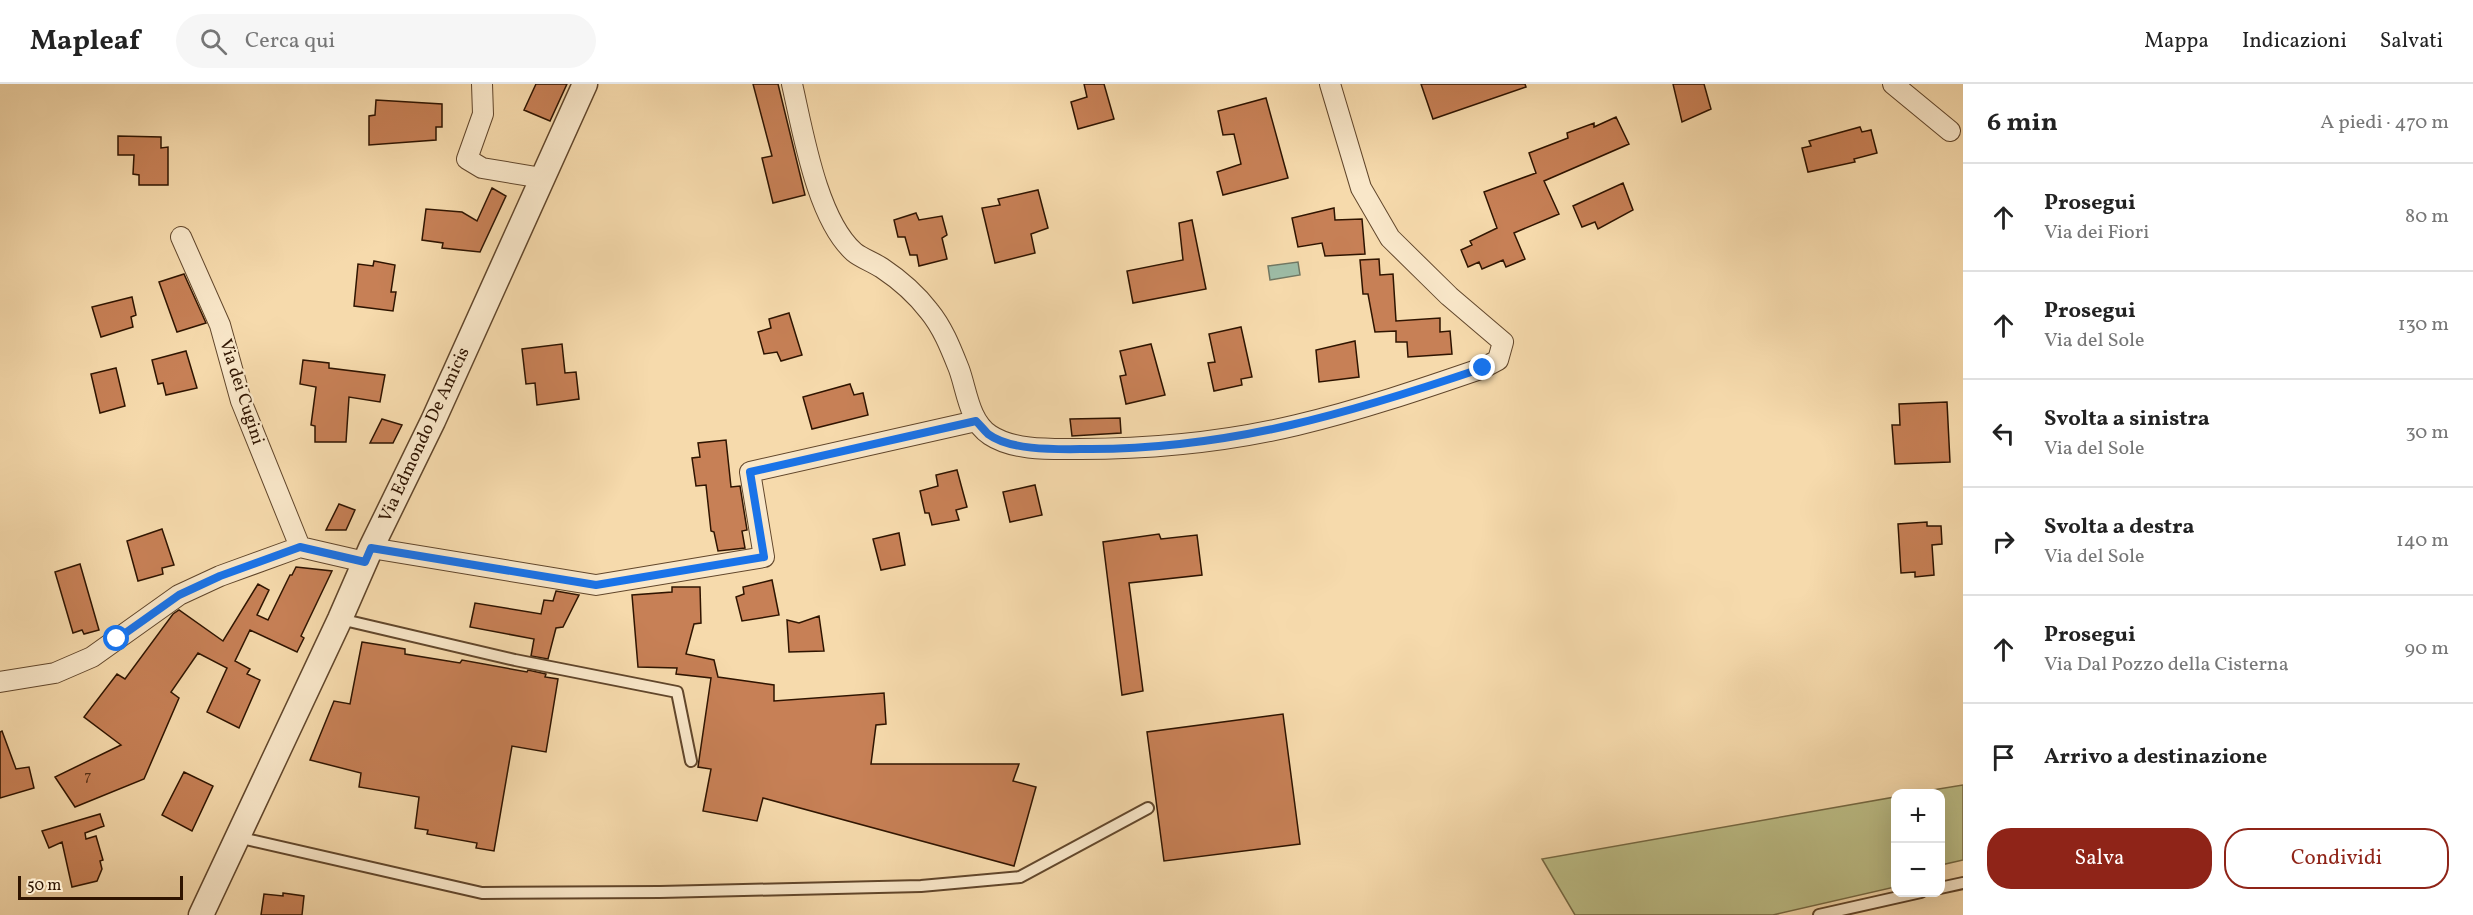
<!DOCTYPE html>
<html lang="it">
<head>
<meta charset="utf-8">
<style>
	:root { --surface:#fff; --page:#f6f6f6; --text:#222; --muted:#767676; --line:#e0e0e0; --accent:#8f2418 }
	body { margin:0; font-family:Vollkorn,serif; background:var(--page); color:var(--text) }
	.controls { position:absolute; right:18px; bottom:18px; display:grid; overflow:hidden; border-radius:12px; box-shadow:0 6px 24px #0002 }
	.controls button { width:54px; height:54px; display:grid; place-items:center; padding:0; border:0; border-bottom:2px solid var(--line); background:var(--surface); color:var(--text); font:30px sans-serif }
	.scale { position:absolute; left:18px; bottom:15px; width:165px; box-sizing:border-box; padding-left:6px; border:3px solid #2f1400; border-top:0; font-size:16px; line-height:21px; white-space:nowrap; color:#2f1400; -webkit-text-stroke:4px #f9e7c9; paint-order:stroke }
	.stop { position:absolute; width:18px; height:18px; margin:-14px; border:4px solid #1a73e8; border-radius:50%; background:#fff }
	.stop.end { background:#1a73e8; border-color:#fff; box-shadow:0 2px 6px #0008 }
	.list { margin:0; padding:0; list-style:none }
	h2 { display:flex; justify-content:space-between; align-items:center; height:78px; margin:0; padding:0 24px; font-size:26px }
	h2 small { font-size:20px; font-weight:400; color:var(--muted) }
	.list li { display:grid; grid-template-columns:39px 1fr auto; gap:18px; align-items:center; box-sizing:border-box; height:108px; padding:0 24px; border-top:2px solid var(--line) }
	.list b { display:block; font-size:22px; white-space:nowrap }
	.list p { margin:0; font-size:20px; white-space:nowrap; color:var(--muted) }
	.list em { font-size:20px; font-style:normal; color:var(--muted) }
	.actions { display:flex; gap:12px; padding:18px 24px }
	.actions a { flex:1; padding:14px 0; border:2px solid var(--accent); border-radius:24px; text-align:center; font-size:21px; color:var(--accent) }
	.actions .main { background:var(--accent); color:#fff }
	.icon { flex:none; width:33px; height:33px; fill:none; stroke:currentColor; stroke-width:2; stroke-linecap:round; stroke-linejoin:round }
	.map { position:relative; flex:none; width:1963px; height:831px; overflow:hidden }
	header { display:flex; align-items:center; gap:36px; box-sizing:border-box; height:84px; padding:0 30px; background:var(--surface); border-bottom:2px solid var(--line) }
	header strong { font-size:28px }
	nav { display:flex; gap:33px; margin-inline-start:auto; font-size:21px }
	.search { width:420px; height:54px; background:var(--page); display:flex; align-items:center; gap:15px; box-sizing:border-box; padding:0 21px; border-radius:33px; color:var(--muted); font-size:22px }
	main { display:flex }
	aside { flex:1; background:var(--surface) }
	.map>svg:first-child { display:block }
</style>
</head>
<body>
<header>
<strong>Mapleaf</strong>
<div class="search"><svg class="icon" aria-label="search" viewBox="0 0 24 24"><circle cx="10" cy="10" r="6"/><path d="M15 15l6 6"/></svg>Cerca qui</div>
<nav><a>Mappa</a><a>Indicazioni</a><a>Salvati</a></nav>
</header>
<main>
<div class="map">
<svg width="1963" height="831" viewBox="0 0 1963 831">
	<rect width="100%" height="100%" fill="#f6daac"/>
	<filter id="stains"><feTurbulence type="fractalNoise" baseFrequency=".00333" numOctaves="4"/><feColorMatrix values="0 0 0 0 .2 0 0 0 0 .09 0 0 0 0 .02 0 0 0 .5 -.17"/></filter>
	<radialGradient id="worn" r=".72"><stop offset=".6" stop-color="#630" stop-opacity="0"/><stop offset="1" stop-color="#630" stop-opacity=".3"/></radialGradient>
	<!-- green -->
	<path fill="#bdbf88" stroke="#766a44" stroke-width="1.5" d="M 1963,701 L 1963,776 L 1941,781 L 1940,710 L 1914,709 Z
		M 1895,713 L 1895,803 L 1773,831 L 1575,831 L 1542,775 Z"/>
	<!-- water -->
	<path fill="#9dbba5" stroke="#717863" stroke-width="1.5" d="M 1298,178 L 1300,191 L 1270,196 L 1268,182 Z"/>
	<!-- building -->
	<path fill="#c78056" stroke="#2f1400" stroke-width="1.5" d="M 536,0 L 567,0 L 550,37 L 524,26 Z
		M 753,0 L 778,0 L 805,111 L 773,119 L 762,74 L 772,72 Z
		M 1084,0 L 1104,0 L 1114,35 L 1078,45 L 1071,18 L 1087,13 Z
		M 1421,0 L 1525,0 L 1526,3 L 1433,35 Z
		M 1673,0 L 1704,0 L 1711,25 L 1682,38 Z
		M 1266,14 L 1288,94 L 1223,111 L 1217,88 L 1241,80 L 1234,50 L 1223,51 L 1218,27 Z
		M 376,16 L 442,20 L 442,43 L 436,43 L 436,56 L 369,61 L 369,32 L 375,31 Z
		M 1616,33 L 1629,60 L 1544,97 L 1559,130 L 1514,149 L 1525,175 L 1506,183 L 1503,176 L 1482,185 L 1479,178 L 1468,183 L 1461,166 L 1472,161 L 1470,157 L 1497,144 L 1484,108 L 1536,89 L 1529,69 L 1568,54 L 1567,49 L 1594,39 L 1594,43 Z
		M 1860,43 L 1862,48 L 1871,46 L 1877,69 L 1854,75 L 1855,78 L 1808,88 L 1802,64 L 1811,62 L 1809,57 Z
		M 118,52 L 161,53 L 161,64 L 168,63 L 168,101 L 139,101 L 139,91 L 133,90 L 134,71 L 118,71 Z
		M 1623,99 L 1633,126 L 1598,145 L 1595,138 L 1582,143 L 1573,122 Z
		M 492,104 L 506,112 L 480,168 L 442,164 L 443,159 L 422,156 L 426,125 L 462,128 L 477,137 Z
		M 1038,106 L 1048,144 L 1031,150 L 1035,169 L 995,179 L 982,124 L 1000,121 L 998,115 Z
		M 1334,124 L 1335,136 L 1362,135 L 1365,170 L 1325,172 L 1322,159 L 1298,163 L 1292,134 Z
		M 916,129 L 919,136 L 942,132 L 947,151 L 942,154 L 947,175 L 919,182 L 917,171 L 910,171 L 905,153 L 898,153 L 894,136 Z
		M 1192,136 L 1206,205 L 1133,219 L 1127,187 L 1183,176 L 1179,139 Z
		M 1379,175 L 1380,191 L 1393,190 L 1396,237 L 1440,234 L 1440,248 L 1450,247 L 1452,270 L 1408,273 L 1407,258 L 1396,258 L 1396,247 L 1375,248 L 1368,210 L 1363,210 L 1360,176 Z
		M 374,177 L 395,181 L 391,208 L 396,208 L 393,227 L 354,222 L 358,180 L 373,182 Z
		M 184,190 L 206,239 L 177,248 L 159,198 Z
		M 132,213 L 136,231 L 131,233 L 133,243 L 101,253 L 92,223 Z
		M 789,229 L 802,271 L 781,277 L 777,268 L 764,270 L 758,248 L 771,244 L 769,235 Z
		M 1241,243 L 1252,293 L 1241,295 L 1242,301 L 1214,307 L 1208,279 L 1215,278 L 1209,250 Z
		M 1355,257 L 1359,293 L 1319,298 L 1316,266 Z
		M 562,260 L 565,289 L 576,288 L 579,315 L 537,321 L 535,299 L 526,300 L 522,265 Z
		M 1151,260 L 1165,311 L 1126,320 L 1120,292 L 1126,291 L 1120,267 Z
		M 186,267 L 197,304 L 166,311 L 163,299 L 158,300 L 152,276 Z
		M 303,276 L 329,279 L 329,284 L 385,291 L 380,318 L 349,313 L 346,358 L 315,358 L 315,342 L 311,341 L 316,303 L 300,300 Z
		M 116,284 L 125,322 L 100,329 L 91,290 Z
		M 850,300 L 854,311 L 863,309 L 868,331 L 812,345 L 803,313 Z
		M 1947,318 L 1950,378 L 1895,380 L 1892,341 L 1900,341 L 1899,320 Z
		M 1120,334 L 1121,349 L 1072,352 L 1070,335 Z
		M 382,335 L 402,341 L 393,359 L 370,359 Z
		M 726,356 L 731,403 L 740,402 L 747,446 L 742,447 L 745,464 L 718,467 L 714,448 L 711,447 L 706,401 L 696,402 L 692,374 L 700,373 L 698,359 Z
		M 957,386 L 967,423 L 956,426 L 959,436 L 932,441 L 929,429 L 925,429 L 920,407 L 938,402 L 936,391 Z
		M 1035,401 L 1042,431 L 1010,438 L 1003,408 Z
		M 339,420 L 355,426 L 346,446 L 326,446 Z
		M 1927,438 L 1927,442 L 1941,442 L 1942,460 L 1932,461 L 1934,491 L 1915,493 L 1915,488 L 1901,489 L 1898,440 Z
		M 162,445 L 174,481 L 162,484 L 163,490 L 138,497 L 127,457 Z
		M 899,449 L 905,481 L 881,486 L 873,455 Z
		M 1159,450 L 1161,455 L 1197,451 L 1202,491 L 1129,499 L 1143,607 L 1122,611 L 1103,458 Z
		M 80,480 L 99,546 L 84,550 L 82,546 L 73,549 L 55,488 Z
		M 296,483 L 332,487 L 301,552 L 304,554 L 297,568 L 250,546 L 235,577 L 250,585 L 247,590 L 260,596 L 239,644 L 207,628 L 227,584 L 198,569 L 171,608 L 179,614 L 144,695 L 75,723 L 55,693 L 121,661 L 84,633 L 117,590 L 125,595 L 173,530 L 179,526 L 223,557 L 258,500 L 269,506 L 257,531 L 268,536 L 290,491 L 292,491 Z
		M 772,496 L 779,531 L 742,537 L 736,513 L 744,510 L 743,503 Z
		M 672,503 L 700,503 L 701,539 L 694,540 L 686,570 L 714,576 L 718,593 L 774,601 L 774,617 L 884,609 L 886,640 L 876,641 L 871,680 L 1019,680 L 1013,697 L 1036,703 L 1014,782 L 763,714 L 757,737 L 703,727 L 711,685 L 698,683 L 711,594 L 676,590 L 677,584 L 638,583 L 632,511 L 672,508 Z
		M 556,507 L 579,511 L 563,543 L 556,544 L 548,575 L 531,572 L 534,555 L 470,543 L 475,519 L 541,530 L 544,516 L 553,517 Z
		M 819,532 L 824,567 L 789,568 L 787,536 L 799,539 Z
		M 362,558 L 405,565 L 405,570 L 460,579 L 462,576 L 527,588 L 528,586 L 546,590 L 545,593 L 558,595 L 546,668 L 512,662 L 494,767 L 476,764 L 477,759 L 427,750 L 428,746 L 415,744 L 419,713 L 359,703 L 361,689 L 310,676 L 334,617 L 350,620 Z
		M 1283,630 L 1300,760 L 1164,777 L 1147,648 Z
		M 2,647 L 16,685 L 29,683 L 34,704 L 0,714 L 0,648 Z
		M 184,688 L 213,702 L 192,747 L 162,731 Z
		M 100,730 L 104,742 L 85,749 L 86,755 L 96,752 L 103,776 L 100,777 L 102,785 L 97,797 L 72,803 L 62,758 L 49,764 L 42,747 Z
		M 283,809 L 304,812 L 302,831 L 261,831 L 264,810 L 283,812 Z"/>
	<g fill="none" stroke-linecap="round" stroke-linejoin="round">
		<defs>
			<path id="service" d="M 340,535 L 515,576 L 677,608 L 691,677
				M 237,753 L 482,809 L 660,808 L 921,802 L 1020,793 L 1148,724
				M 1940,804 L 1963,799
				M 1819,831 L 1921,808"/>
			<path id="minor" d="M 482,0 L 483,30 L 467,75 L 482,84 L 542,94
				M 792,0 C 803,48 817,135 854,168 C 861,174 873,178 882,184 C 900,196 916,210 929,227 C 943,244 951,265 959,285 C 967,307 969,337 990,351 C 1014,367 1052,365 1080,365 C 1153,365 1226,358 1297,341 C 1360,326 1422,305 1483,284 L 1498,276 L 1503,258 L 1449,212 L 1390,154 L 1361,104 L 1330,0
				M 1893,0 L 1950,47
				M 181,153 L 220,241 L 241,317 L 300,463
				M 371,464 L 596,501 L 764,473 L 750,388 L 976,337
				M 0,598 L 55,589 L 92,573 L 179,511 L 220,492 L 300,463 L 365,478"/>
			<path id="tertiary" d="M 201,831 L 340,535 L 371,464 L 433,337 L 585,0"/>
		</defs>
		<!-- service casing -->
		<use href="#service" stroke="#61462b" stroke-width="14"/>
		<!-- minor casing -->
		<use href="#minor" stroke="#61462b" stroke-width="22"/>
		<!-- tertiary casing -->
		<use href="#tertiary" stroke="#61462b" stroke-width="27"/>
		<!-- service -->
		<use href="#service" stroke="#f9e7c9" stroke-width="10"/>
		<!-- minor -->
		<use href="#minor" stroke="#f9e7c9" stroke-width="20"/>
		<!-- tertiary -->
		<use href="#tertiary" stroke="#f9e7c9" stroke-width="24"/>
	</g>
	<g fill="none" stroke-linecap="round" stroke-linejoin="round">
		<!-- route -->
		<path stroke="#1a73e8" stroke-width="8" d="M 117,555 L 179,511 L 220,492 L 300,463 L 365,478 L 371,464 L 596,501 L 764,473 L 750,388 L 976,337 C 980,341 984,346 988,350 C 1012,368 1063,365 1091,365 C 1231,365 1353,328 1483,284"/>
	</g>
	<g text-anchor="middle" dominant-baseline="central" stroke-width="4.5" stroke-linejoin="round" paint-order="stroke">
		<!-- number labels -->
		<g font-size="15" fill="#552f16">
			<text x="88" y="692">7</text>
		</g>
		<!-- street labels -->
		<g font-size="18" fill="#2f1400" stroke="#f9e7c9">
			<text transform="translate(241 308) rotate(72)">Via dei Cugini</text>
			<text transform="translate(425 351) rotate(-65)">Via Edmondo De Amicis</text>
		</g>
	</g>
	<rect width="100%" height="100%" filter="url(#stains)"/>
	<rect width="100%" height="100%" fill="url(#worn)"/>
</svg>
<div class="controls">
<button>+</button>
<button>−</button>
</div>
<div class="scale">50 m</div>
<div class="stop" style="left:117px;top:555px"></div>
<div class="stop end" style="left:1483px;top:284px"></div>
</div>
<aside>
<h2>6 min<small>A piedi · 470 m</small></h2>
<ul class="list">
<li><svg class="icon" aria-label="ahead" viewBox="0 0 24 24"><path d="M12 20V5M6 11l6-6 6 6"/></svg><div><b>Prosegui</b><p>Via dei Fiori</p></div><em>80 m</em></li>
<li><svg class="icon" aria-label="ahead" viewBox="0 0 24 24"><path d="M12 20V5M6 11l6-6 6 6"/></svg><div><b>Prosegui</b><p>Via del Sole</p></div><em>130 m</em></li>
<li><svg class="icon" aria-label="left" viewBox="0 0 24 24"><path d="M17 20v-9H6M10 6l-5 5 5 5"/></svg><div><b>Svolta a sinistra</b><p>Via del Sole</p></div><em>30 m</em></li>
<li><svg class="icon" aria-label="right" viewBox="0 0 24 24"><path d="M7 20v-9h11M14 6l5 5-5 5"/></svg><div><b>Svolta a destra</b><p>Via del Sole</p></div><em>140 m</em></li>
<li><svg class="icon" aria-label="ahead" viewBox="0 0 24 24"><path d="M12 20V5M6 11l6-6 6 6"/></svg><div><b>Prosegui</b><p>Via Dal Pozzo della Cisterna</p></div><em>90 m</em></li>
<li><svg class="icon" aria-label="arrive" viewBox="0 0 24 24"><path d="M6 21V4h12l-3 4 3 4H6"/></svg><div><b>Arrivo a destinazione</b></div></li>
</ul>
<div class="actions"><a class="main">Salva</a><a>Condividi</a></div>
</aside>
</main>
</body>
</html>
